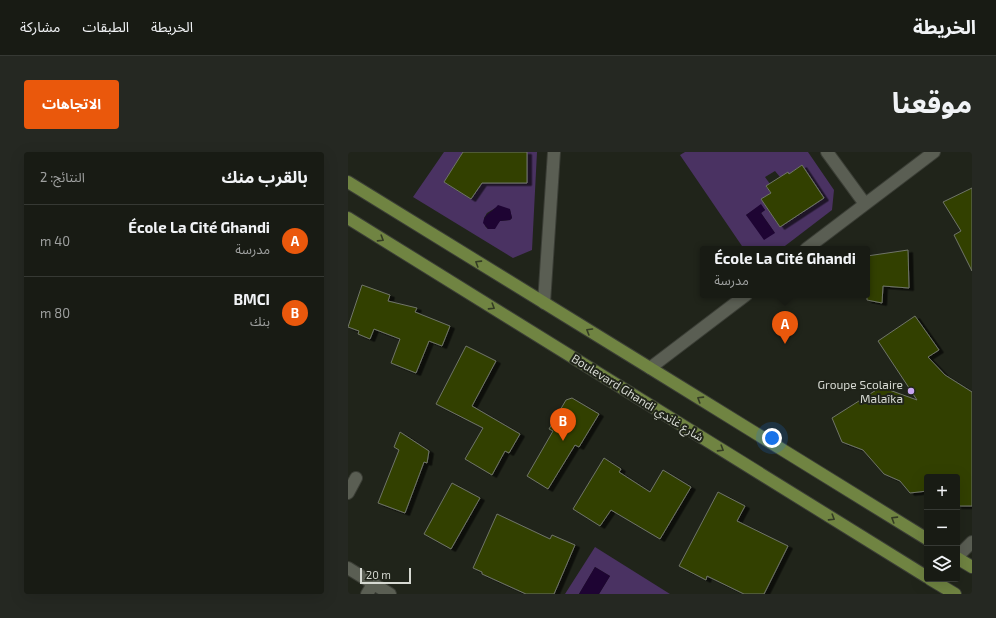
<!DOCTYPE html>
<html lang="ar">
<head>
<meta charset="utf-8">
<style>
	:root { --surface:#181b14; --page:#252822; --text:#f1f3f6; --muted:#9fa1a0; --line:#363934; --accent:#ea580c }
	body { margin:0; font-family:"Exo 2","Noto Sans Arabic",sans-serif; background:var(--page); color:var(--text); direction:rtl }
	.controls { position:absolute; right:12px; bottom:12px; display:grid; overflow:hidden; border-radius:4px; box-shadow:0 4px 16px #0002 }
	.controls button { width:36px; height:36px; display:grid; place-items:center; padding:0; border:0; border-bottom:1px solid var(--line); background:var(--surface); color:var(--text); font:20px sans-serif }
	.scale { position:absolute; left:12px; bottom:10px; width:51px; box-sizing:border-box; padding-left:4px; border:2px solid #d6d9d2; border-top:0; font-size:11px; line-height:14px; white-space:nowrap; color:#d6d9d2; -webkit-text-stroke:3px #20241a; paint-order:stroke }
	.you { position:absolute; left:424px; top:286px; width:14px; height:14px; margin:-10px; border:3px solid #fff; border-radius:50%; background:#1a73e8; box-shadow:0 0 0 6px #1a73e833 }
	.badge { display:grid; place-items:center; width:26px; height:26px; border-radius:50%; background:var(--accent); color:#fff; font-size:13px; font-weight:700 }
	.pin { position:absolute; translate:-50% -33px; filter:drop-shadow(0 1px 2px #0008) }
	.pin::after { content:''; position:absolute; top:21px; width:14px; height:12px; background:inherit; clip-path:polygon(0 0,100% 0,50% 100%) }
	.popup { position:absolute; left:352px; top:94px; width:170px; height:52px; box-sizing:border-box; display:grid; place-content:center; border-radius:4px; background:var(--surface); filter:drop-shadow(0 1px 3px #0005); font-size:13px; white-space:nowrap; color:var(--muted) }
	.popup b { font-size:15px; color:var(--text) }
	.popup::after { content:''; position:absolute; left:50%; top:100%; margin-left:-8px; border:8px solid transparent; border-top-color:var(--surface) }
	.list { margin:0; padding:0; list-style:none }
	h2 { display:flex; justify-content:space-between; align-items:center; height:52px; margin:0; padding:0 16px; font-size:17px }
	h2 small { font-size:13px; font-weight:400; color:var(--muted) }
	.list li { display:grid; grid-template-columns:26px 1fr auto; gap:12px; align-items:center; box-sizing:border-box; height:72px; padding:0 16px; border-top:1px solid var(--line) }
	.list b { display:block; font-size:15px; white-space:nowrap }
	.list p { margin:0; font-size:13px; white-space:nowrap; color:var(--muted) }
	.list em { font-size:13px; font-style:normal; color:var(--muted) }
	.icon { flex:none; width:22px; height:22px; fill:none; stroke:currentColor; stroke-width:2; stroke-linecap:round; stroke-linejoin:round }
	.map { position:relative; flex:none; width:624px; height:442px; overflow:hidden; direction:ltr; border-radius:4px }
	header { display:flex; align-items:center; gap:24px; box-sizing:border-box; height:56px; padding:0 20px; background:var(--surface); border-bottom:1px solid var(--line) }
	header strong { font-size:19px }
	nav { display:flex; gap:22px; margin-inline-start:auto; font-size:14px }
	.intro { display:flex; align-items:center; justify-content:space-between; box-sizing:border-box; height:96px; padding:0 24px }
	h1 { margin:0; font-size:28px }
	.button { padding:10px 18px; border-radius:4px; background:var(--accent); color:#fff; font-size:14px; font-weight:700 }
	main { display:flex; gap:24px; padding:0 24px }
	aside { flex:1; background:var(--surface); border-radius:4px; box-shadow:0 4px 16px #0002 }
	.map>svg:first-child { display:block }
</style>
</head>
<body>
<header>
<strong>الخريطة</strong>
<nav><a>الخريطة</a><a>الطبقات</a><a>مشاركة</a></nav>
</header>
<div class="intro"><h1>موقعنا</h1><a class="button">الاتجاهات</a></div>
<main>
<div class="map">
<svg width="624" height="442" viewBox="0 0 624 442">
	<defs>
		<filter id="shadow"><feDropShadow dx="4.5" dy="2.5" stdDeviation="0" flood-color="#0009"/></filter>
	</defs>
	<rect width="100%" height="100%" fill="#20241a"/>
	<!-- green -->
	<path fill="#4a3262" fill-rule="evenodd" d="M 96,0 L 115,0 L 96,30 L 123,47 L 138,24 L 179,31 L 179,0 L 189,0 L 184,98 L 165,106 L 65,45 ZM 149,55 L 162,58 L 164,66 L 162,68 L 152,69 L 144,77 L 140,77 L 137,74 L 136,66 L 139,61 Z
		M 337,0 L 460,0 L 486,38 L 484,58 L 433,97 L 396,97 L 332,3 ZM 454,13 L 476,46 L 462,55 L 453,58 L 454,61 L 432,75 L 413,47 L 423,41 L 418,35 L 422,32 L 417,25 L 427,19 L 432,25 L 446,22 L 445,19 ZM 413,53 L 417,58 L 413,61 L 427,81 L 398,63 Z
		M 247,395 L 322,442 L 251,442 L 262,424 L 247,415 L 231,442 L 217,442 Z"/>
	<!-- water -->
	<path fill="#1e0433" d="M 413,52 L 417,58 L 413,61 L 427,81 L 416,88 L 398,63 Z
		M 150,53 L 162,57 L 164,66 L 162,68 L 152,69 L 147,77 L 140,77 L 135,71 C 136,61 145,60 150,53 Z
		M 247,415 L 262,424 L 251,442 L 231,442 Z"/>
	<!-- building -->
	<path fill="#304100" stroke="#707468" filter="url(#shadow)" d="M 115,0 L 179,0 L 179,31 L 134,31 L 123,47 L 96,30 Z
		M 454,13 L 476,46 L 432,75 L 413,47 L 423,41 L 418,34 L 421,32 L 440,20 L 441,22 Z
		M 624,36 L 624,119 L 606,83 L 613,79 L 595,50 Z
		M 560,98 L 561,136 L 535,134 L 534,151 L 519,148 L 519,104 Z
		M 14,133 L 42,143 L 40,149 L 69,156 L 67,160 L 102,174 L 94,194 L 81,189 L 68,221 L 43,211 L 52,187 L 26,177 L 22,187 L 10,182 L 11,179 L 0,175 Z
		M 567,164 L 591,198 L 580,205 L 597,223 L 624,240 L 624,354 L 609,354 L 609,325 L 579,325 L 579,339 L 562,341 L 552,329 L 536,322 L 515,298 L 494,290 L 484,266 L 533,235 L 569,248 L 530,189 Z
		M 118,194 L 148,209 L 124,254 L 172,282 L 161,301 L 157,299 L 144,323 L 117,307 L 135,276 L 88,252 Z
		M 224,246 L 251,262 L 231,295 L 227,293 L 200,337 L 179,324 L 205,279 L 201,277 L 218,248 Z
		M 52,280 L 81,299 L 79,311 L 76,310 L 57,361 L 30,351 L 51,298 L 46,295 Z
		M 256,306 L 273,317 L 271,320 L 302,340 L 315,318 L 343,335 L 312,387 L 263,358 L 252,374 L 225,357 Z
		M 104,331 L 132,346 L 103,397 L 76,382 Z
		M 370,340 L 397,354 L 389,369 L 440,394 L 416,442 L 396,442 L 359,424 L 358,428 L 331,414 Z
		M 149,362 L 202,387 L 204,383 L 227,393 L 206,442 L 178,442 L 134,422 L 134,420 L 125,416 Z"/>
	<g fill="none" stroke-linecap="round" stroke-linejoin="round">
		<defs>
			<path id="minor" d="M 479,0 L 517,52
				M 458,97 L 586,0
				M 196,151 L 206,0
				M 302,216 L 398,143
				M 0,341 L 8,326
				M 609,405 L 624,390
				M 0,416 L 42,442
				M 19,442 L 25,432"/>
			<path id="primary" d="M 0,30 L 302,216 L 579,387
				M 0,66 L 579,425
				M 609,406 L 624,415
				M 582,427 L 607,442"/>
		</defs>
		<!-- minor casing -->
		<use href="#minor" stroke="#3b3e36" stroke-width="14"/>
		<!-- primary casing -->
		<use href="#primary" stroke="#3b3e36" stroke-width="14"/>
		<!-- minor -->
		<use href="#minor" stroke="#5a5e53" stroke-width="12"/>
		<!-- primary -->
		<use href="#primary" stroke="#708442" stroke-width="12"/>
	</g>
	<!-- one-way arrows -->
	<defs><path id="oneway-chevron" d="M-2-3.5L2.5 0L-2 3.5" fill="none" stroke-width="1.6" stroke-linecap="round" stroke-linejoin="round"/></defs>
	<g stroke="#343c24">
		<use href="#oneway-chevron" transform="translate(33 87) rotate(32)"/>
		<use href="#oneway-chevron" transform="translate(130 111) rotate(-148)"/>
		<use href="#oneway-chevron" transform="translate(144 155) rotate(32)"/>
		<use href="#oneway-chevron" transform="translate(241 179) rotate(-149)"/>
		<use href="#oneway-chevron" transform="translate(352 247) rotate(-148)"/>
		<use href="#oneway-chevron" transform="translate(373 297) rotate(32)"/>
		<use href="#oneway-chevron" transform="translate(484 366) rotate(32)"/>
		<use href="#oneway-chevron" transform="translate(546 367) rotate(-148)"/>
	</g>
	<!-- markers -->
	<circle fill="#c8a6ef" stroke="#20241a" stroke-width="1.5" cx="563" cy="239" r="4"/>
	<g text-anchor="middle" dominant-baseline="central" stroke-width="4" stroke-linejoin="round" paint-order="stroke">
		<!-- poi labels -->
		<g font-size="12" fill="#d6d9d2" stroke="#20241a" text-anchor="end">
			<text x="555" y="232">Groupe Scolaire<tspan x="555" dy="14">Malaîka</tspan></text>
		</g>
		<!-- street labels -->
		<g font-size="12" fill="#d6d9d2" stroke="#20241a">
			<text transform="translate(290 245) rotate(32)">Boulevard Ghandi شارع غاندي</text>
		</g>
	</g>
</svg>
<div class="controls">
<button>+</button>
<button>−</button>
<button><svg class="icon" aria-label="layers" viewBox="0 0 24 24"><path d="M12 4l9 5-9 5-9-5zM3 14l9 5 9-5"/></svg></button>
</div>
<div class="scale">20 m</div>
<div class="you"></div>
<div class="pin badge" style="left:437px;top:192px">A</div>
<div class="popup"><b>École La Cité Ghandi</b>مدرسة</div>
<div class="pin badge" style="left:215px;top:289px">B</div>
</div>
<aside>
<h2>بالقرب منك<small>النتائج: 2</small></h2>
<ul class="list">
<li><span class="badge">A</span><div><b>École La Cité Ghandi</b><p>مدرسة</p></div><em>40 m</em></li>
<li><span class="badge">B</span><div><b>BMCI</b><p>بنك</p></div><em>80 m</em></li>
</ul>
</aside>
</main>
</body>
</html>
